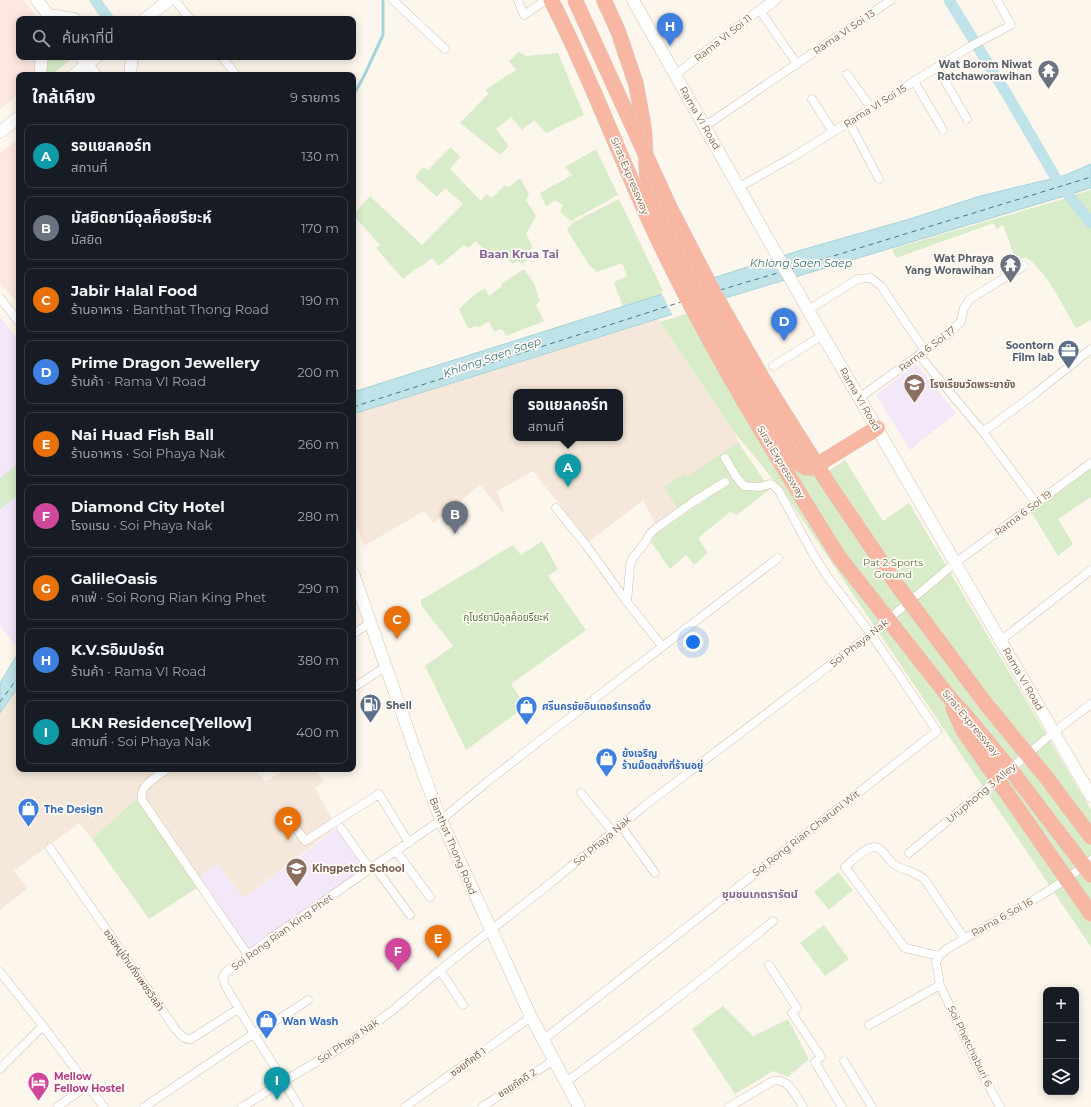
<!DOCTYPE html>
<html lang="th">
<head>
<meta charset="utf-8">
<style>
	:root { --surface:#171b24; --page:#20242c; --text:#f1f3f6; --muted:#9ea1a6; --line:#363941; --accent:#e76f51 }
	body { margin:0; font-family:Montserrat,"Noto Sans Thai",sans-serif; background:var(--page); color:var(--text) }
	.controls { position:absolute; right:12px; bottom:12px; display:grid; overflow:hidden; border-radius:8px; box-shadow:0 2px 10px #0003 }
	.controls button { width:36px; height:36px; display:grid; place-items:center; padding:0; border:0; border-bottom:1px solid var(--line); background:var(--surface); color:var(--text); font:20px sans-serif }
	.you { position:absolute; left:693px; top:642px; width:14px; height:14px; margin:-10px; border:3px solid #fff; border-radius:50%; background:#1a73e8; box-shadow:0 0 0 6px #1a73e833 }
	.badge { display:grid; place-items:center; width:26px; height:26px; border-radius:50%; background:var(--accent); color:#fff; font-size:13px; font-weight:700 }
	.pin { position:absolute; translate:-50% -33px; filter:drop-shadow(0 1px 2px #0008) }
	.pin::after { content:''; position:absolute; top:21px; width:14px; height:12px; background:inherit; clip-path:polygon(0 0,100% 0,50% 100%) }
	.popup { position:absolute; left:513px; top:389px; width:110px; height:52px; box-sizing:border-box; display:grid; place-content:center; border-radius:8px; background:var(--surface); filter:drop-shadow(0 1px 3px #0005); font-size:13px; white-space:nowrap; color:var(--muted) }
	.popup b { font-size:15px; color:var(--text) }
	.popup::after { content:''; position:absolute; left:50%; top:100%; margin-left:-8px; border:8px solid transparent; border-top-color:var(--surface) }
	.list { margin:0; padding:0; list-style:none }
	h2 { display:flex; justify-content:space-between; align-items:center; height:52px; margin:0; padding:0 16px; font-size:17px }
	h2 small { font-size:13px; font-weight:400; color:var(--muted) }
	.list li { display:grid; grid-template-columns:26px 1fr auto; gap:12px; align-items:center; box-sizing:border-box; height:64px; margin:0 8px 8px; padding:0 8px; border:1px solid var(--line); border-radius:8px }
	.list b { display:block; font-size:15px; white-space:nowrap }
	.list p { margin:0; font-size:13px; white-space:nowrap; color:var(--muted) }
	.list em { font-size:13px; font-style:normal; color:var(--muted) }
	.icon { flex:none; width:22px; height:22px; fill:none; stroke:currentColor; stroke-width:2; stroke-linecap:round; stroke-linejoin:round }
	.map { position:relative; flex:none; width:1091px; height:1107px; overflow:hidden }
	.search { position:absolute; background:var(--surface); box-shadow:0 2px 10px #0003; left:16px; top:16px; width:340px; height:44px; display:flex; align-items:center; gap:10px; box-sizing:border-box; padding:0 14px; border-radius:8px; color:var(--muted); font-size:15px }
	.panel { position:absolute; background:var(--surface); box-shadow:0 2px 10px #0003; left:16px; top:72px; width:340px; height:700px; border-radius:8px }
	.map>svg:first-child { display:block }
</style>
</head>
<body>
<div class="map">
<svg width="1091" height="1107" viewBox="0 0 1091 1107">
	<rect width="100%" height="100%" fill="#fdf6ec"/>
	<!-- residential -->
	<path fill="#f5e8da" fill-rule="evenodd" d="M 658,319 L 735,433 L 738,442 L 687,478 L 684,473 L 664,487 L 677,509 L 655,523 L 643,500 L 589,542 L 533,471 L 497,491 L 505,515 L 480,485 L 434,523 L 424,511 L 364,546 L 353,515 L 353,414 ZM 516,392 L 620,392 L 620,438 L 516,438 Z
		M 19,686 L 19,769 L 255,769 L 265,782 L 286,769 L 314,769 L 324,781 L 315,788 L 336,827 L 244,898 L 217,864 L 193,882 L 137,798 L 92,839 L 79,823 L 14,871 L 28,888 L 0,910 L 0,713 Z"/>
	<!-- commercial -->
	<path fill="#fde8e0" d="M 0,0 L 24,0 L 37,17 L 38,19 L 19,19 L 19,57 L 39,57 L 37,75 L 19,75 L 19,93 L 0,109 Z
		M 19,138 L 19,305 L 0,283 L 0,153 Z"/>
	<!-- education -->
	<path fill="#f3e8fa" d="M 0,317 L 19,341 L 19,639 L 15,645 L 0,626 Z
		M 916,364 L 956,413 L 910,450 L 876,395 Z
		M 343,823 L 372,864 L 248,953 L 197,879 L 217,864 L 244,898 Z"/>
	<!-- green -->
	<path fill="#d8ecc9" d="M 518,52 L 527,56 L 558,53 L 584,115 L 546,133 L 534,120 L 522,130 L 511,117 L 496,129 L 509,146 L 500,155 L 460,123 L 489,93 L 485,90 L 516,70 L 509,61 Z
		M 48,57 L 66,57 L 69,61 L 51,75 L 45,75 Z
		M 451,147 L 460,157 L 450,169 L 481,201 L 486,194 L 492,198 L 505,185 L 509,187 L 520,178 L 529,194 L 526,200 L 536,216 L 526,234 L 532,245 L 530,251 L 534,255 L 522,264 L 518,261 L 512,264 L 502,251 L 491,260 L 486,255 L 487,252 L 475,241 L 469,248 L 464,245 L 439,266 L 432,258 L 422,266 L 418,267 L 403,279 L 376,248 L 380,245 L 353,215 L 370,196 L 422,245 L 463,204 L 445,188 L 437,197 L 415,177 L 423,167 L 428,170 Z
		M 596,149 L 618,195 L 571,221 L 560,212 L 563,205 L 555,200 L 546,207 L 540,193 L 572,175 L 565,167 Z
		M 1091,190 L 1091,218 L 1073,195 Z
		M 1070,197 L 1091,224 L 1091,320 L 1076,328 C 1061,304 1049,274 1026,257 L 1016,260 L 1003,225 L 996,229 L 994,223 L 896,258 L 892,249 Z
		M 619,199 L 664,293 L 623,307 L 614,282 L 627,276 L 622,263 L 597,272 L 589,265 L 567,230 L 572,223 Z
		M 524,269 L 534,283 L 540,301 L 536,305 L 544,321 L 506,336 L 502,329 L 494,332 L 489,322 L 479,327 L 476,326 L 468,329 L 459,309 L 474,295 L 485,288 L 489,296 L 501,287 L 502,283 Z
		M 727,301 L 827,472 L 845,460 L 883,521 L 909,503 L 1091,810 L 1091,947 L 788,498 L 735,433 L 660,322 Z
		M 738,442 L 770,489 L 737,515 L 730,512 L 698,538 L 708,553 L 694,565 L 686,555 L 670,569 L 651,542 L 656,534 L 729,483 L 725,477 L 677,509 L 664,487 L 684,473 L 687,477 Z
		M 17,464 L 19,467 L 19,494 L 0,509 L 0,478 Z
		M 1091,465 L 1091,497 L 1058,519 L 1073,544 L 1058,556 L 1030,510 Z
		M 542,541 L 558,569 L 548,576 L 586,630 L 511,684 L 526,706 L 466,750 L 425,666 L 453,646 L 421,605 L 421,600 L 513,545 L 521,555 Z
		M 137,798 L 197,888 L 149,919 L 92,839 Z
		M 838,872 L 853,890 L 829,910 L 814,892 Z
		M 824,925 L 849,959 L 825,976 L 800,943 Z
		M 723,1006 L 753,1036 L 788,1019 L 809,1059 L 788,1077 L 773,1071 L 735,1094 L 692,1029 Z"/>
	<!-- water -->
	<path fill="#bfe3e8" stroke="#a5d3da" d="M 1091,164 L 1091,188 L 692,308 L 353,414 L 353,392 L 798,251 L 913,218 L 980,196 L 1063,176 Z
		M 19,652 L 19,686 L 0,713 L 0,683 Z"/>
	<!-- pier -->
	<path fill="#fdf6ec" d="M 712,276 L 724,300 L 673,316 L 661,292 Z"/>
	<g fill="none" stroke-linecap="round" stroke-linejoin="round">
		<!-- stream -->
		<path stroke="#a5d3da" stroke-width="3" d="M 353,96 L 364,76 L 383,35 L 383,0"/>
		<!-- canal -->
		<path stroke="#bfe3e8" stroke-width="11" d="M 95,0 L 108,18
			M 949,0 L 1008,96 L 1058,182 L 1091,223"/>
		<!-- ferry -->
		<path stroke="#437c86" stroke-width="1" stroke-dasharray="5 4" stroke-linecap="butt" d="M 791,269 L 1091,177
			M 720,290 L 781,272
			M 353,407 L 681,302
			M 0,702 L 19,676"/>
		<defs>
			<path id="minor" d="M 175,0 L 190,19
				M 393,0 L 445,49
				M 518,0 L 524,15 L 546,0
				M 777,0 L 761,12 L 797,64
				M 222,57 L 236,75
				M 937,67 L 967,119
				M 847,74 L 871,108
				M 675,75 L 771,1
				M 914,81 L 943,130
				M 812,99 L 833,132
				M 849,122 L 879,179
				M 705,126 L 891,0
				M 739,187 L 791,158 L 971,46 L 1011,25 L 997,0
				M 0,298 L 19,322
				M 808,310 L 858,279 L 871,278 L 881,286 L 925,351
				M 919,355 L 983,432 L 1036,503
				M 773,366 L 823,335
				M 859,398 L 951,332 L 961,321 L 964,308 L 970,299 L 1024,266
				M 983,432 L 1036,393 L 1091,349
				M 556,508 L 586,545 L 627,602 L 662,646
				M 627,602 L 630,566 L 632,559 L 645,543 L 649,535 L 655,529 L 696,500 L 725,482
				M 353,634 L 370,623
				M 1000,641 L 1091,570
				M 353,688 L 385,667
				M 167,769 C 157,777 139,785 142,800 L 248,955
				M 1008,771 L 1054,732 L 1091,704
				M 581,793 L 613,832
				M 290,819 L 305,841 L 379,794 L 409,843
				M 621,826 L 655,873
				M 341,828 L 370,869
				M 50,848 L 176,1030 C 181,1035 184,1040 191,1039 L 238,1009
				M 396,851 L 430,897
				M 909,853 L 999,778
				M 374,866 L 410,915
				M 939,956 L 905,948 L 845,867 C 852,861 871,841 880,849 C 886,854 889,861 895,865 C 905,871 915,871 925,880 L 964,938
				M 769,965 L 797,1008 L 792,1013 L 821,1057 L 815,1062 L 842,1107
				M 440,970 L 463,1005
				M 0,972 L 43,1026 L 104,1107
				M 869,1025 L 940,985
				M 543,1040 L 937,731 L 871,634 L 827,576 L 813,554 L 779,491 L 773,485 L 770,484 L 760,487 L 744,486 L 737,478 L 725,458
				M 844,1061 L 872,1107
				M 0,1069 L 43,1026
				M 566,1082 C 637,1030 706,977 773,921
				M 57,1107 L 88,1085
				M 144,1107 L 253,1034 L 287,1014 L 308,1000
				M 242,1107 L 284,1081 L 342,1047 L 392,1011 L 440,970 L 552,882 L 643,807 L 871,634 L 955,563 L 1091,463
				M 299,1107 C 275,1066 248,1026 225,985 L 223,977 L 226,972 L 271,938 L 374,866 L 441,820 L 487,782 L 551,732 L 778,558
				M 405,1107 L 531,1017
				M 482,1107 L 554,1060
				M 729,1107 L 773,1081 C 788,1077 796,1096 803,1107
				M 1000,1107 L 976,1062 L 940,985 L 936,962 L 939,956 L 947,949 C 995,920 1048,896 1091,860"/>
			<path id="secondary" d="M 37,0 L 51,19
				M 633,0 L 808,310 L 1091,796
				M 48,15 L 74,19
				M 145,19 L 169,0
				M 81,57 L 95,75
				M 40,75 L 42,57
				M 74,75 L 96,57
				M 130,75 L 132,57
				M 0,132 L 19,117
				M 353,573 L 422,770 L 441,820 L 531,1017 L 579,1107"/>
			<path id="motorway" d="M 551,0 C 590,75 619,156 655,233 C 708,346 773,452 839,557
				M 604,0 L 618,31 L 636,84 L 644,129 L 647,176 L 655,201 L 678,249 L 722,334 L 752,388 L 798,463 L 806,468 L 812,468 L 877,428"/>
		</defs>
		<!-- minor casing -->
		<use href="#minor" stroke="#d1beb0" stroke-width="9"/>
		<!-- secondary casing -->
		<use href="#secondary" stroke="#d6c0b0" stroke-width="13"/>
		<!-- motorway casing -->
		<use href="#motorway" stroke="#dad1cd" stroke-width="16"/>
		<!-- minor -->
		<use href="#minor" stroke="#fff" stroke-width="8"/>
		<!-- secondary -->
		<use href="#secondary" stroke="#fff" stroke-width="12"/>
		<!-- motorway -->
		<use href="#motorway" stroke="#f7b7a3" stroke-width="15"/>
		<defs>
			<path id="motorway-bridge" d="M 575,0 L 670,208 L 715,295 L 762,378 L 828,483 L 897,585 L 986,704 L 1046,777 L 1091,837
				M 839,557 L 949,697 L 973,724 L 1014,774 L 1091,875
				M 953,708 L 963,730 L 1091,914"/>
		</defs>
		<!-- motorway-bridge casing -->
		<use href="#motorway-bridge" stroke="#dad1cd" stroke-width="16" stroke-linecap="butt"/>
		<!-- motorway-bridge -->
		<use href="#motorway-bridge" stroke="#f7b7a3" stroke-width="15"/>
	</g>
	<!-- icons -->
	<defs>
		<symbol id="temple-pin" viewBox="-11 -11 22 30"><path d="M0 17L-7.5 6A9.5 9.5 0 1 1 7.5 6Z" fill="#6b7280" stroke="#fffaf3"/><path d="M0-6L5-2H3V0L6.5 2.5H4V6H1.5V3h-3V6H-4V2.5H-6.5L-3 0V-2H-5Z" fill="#fff"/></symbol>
		<symbol id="office-pin" viewBox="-11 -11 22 30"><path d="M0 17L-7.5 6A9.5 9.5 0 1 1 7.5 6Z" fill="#5c6f8a" stroke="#fffaf3"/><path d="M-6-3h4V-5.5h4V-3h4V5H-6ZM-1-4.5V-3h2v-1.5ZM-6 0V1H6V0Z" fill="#fff"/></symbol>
		<symbol id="school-pin" viewBox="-11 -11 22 30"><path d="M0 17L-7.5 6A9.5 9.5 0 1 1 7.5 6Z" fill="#8d6e63" stroke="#fffaf3"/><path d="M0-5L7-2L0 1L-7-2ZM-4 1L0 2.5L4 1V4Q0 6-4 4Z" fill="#fff"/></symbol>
		<symbol id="fuel-pin" viewBox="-11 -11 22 30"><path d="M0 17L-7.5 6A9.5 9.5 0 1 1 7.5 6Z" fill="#5c6f8a" stroke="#fffaf3"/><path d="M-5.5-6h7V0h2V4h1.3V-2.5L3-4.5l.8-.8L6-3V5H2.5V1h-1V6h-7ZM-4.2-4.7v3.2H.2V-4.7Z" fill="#fff"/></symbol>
		<symbol id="shop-pin" viewBox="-11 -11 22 30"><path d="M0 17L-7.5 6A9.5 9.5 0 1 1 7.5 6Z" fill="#3f7fe0" stroke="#fffaf3"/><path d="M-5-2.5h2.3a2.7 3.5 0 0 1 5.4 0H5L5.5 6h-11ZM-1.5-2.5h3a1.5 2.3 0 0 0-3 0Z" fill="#fff"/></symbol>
		<symbol id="hotel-pin" viewBox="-11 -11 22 30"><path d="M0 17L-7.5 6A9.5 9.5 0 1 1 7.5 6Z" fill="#d1479c" stroke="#fffaf3"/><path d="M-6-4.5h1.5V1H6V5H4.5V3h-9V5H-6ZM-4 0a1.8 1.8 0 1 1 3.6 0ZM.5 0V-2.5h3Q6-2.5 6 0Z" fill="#fff"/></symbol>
	</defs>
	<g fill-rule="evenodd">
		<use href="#temple-pin" x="1036" y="58" width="25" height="34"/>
		<use href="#temple-pin" x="998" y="252" width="25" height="34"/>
		<use href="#office-pin" x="1056" y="338" width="25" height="34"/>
		<use href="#school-pin" x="902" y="372" width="25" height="34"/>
		<use href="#fuel-pin" x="358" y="692" width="25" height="34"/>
		<use href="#shop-pin" x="514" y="694" width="25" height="34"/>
		<use href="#shop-pin" x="594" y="746" width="25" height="34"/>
		<use href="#shop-pin" x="16" y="796" width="25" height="34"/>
		<use href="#school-pin" x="284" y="856" width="25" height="34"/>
		<use href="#shop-pin" x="254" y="1008" width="25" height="34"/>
		<use href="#hotel-pin" x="26" y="1070" width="25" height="34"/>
	</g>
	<g text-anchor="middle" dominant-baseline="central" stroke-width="3.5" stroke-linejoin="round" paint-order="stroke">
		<!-- street labels -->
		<g font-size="10" fill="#7a5c4d" stroke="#fffaf3">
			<text transform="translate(844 32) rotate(-34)">Rama VI Soi 13</text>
			<text transform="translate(723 38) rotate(-38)">Rama VI Soi 11</text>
			<text transform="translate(875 106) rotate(-32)">Rama VI Soi 15</text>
			<text transform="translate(700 118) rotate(60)">Rama VI Road</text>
			<text transform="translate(630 176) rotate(67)">Sirat Expressway</text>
			<text transform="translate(927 349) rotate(-37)">Rama 6 Soi 17</text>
			<text transform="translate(860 399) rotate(60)">Rama VI Road</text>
			<text transform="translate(781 462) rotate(59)">Sirat Expressway</text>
			<text transform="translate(1023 513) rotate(-37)">Rama 6 Soi 19</text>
			<text transform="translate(859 643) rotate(-38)">Soi Phaya Nak</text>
			<text transform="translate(1023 679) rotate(60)">Rama VI Road</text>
			<text transform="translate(971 723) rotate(50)">Sirat Expressway</text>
			<text transform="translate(981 793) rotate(-40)">Uruphong 3 Alley</text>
			<text transform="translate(806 833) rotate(-38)">Soi Rong Rian Charuni Wit</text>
			<text transform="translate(602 841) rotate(-40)">Soi Phaya Nak</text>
			<text transform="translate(453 846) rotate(67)">Banthat Thong Road</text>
			<text transform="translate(1002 917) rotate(-29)">Rama 6 Soi 16</text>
			<text transform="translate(282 932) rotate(-36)">Soi Rong Rian King Phet</text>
			<text transform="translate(134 970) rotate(55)">ซอยหมู่บ้านกิ่งเพชรวิลล่า</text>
			<text transform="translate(348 1041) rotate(-34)">Soi Phaya Nak</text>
			<text transform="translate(970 1046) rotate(64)">Soi Phetchaburi 6</text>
			<text transform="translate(468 1062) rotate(-36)">ซอยภัคดี 1</text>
			<text transform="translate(517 1083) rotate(-33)">ซอยภัคดี 2</text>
		</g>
		<!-- worship labels -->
		<g font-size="10" font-weight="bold" fill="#5b616d" stroke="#fffaf3" text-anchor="end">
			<text x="1032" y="64">Wat Borom Niwat<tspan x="1032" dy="12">Ratchaworawihan</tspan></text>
			<text x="994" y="258">Wat Phraya<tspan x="994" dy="12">Yang Worawihan</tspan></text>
		</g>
		<!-- service labels -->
		<g font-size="10" font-weight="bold" fill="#4e5e75" stroke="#fffaf3" text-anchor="end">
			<text x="1054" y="345">Soontorn<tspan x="1054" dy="12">Film lab</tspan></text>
			<text x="386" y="705" text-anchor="start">Shell</text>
		</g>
		<!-- education labels -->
		<g font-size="10" font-weight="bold" fill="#785e54" stroke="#fffaf3" text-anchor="start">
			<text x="930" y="384">โรงเรียนวัดพระยายัง</text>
			<text x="312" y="868">Kingpetch School</text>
		</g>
		<!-- park labels -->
		<g font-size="10" fill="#537a41" stroke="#fffaf3">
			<text x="893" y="562">Pat 2 Sports<tspan x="893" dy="12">Ground</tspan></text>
			<text x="506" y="617">กุโบร์ยามีอุลค็อยรียะห์</text>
		</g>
		<!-- shop labels -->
		<g font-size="10" font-weight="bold" fill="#366cbe" stroke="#fffaf3" text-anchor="start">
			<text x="542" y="706">ศรีนครชัยอินเตอร์เทรดดิ้ง</text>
			<text x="622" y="753">ย้งเจริญ<tspan x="622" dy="12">ร้านน็อตส่งที่ร้านอยู่</tspan></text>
			<text x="44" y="809">The Design</text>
			<text x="282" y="1021">Wan Wash</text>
		</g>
		<!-- hotel labels -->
		<g font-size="10" font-weight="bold" fill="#b23c85" stroke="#fffaf3" text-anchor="start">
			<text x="54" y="1076">Mellow<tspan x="54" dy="12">Fellow Hostel</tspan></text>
		</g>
		<!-- neighbourhood labels -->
		<g font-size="11" font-weight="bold" fill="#846695" stroke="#fffaf3">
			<text x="519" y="254">Baan Krua Tai</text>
			<text x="760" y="894">ชุมชนเภตรารัตน์</text>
		</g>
		<!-- water labels -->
		<g font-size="11" font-style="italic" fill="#437c86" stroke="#fffaf3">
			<text x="801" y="263">Khlong Saen Saep</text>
			<text transform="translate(492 357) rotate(-19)">Khlong Saen Saep</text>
		</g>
	</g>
</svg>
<div class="controls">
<button>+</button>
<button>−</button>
<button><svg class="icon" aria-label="layers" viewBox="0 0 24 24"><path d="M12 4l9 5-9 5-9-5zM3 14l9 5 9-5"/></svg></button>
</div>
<div class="you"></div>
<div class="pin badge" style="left:568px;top:487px;background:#0f9aa8">A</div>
<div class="popup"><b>รอแยลคอร์ท</b>สถานที่</div>
<div class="pin badge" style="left:455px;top:534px;background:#6b7280">B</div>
<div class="pin badge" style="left:397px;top:639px;background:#e8710a">C</div>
<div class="pin badge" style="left:784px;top:341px;background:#3f7fe0">D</div>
<div class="pin badge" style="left:438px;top:958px;background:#e8710a">E</div>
<div class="pin badge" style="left:398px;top:971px;background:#d1479c">F</div>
<div class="pin badge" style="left:288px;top:840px;background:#e8710a">G</div>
<div class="pin badge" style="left:670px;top:46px;background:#3f7fe0">H</div>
<div class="pin badge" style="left:277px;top:1100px;background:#0f9aa8">I</div>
<div class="search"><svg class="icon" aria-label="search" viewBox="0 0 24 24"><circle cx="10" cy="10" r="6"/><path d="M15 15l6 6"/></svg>ค้นหาที่นี่</div>
<section class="panel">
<h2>ใกล้เคียง<small>9 รายการ</small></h2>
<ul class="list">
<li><span class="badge" style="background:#0f9aa8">A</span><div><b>รอแยลคอร์ท</b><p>สถานที่</p></div><em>130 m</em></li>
<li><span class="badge" style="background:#6b7280">B</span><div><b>มัสยิดยามีอุลค็อยรียะห์</b><p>มัสยิด</p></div><em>170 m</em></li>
<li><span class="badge" style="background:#e8710a">C</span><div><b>Jabir Halal Food</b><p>ร้านอาหาร · Banthat Thong Road</p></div><em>190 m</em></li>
<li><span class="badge" style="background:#3f7fe0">D</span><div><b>Prime Dragon Jewellery</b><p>ร้านค้า · Rama VI Road</p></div><em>200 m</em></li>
<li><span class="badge" style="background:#e8710a">E</span><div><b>Nai Huad Fish Ball</b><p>ร้านอาหาร · Soi Phaya Nak</p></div><em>260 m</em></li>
<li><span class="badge" style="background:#d1479c">F</span><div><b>Diamond City Hotel</b><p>โรงแรม · Soi Phaya Nak</p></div><em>280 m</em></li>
<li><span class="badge" style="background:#e8710a">G</span><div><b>GalileOasis</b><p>คาเฟ่ · Soi Rong Rian King Phet</p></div><em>290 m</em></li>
<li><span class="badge" style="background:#3f7fe0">H</span><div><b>K.V.Sอิมปอร์ต</b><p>ร้านค้า · Rama VI Road</p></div><em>380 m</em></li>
<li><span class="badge" style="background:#0f9aa8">I</span><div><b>LKN Residence[Yellow]</b><p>สถานที่ · Soi Phaya Nak</p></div><em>400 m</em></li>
</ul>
</section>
</div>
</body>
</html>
